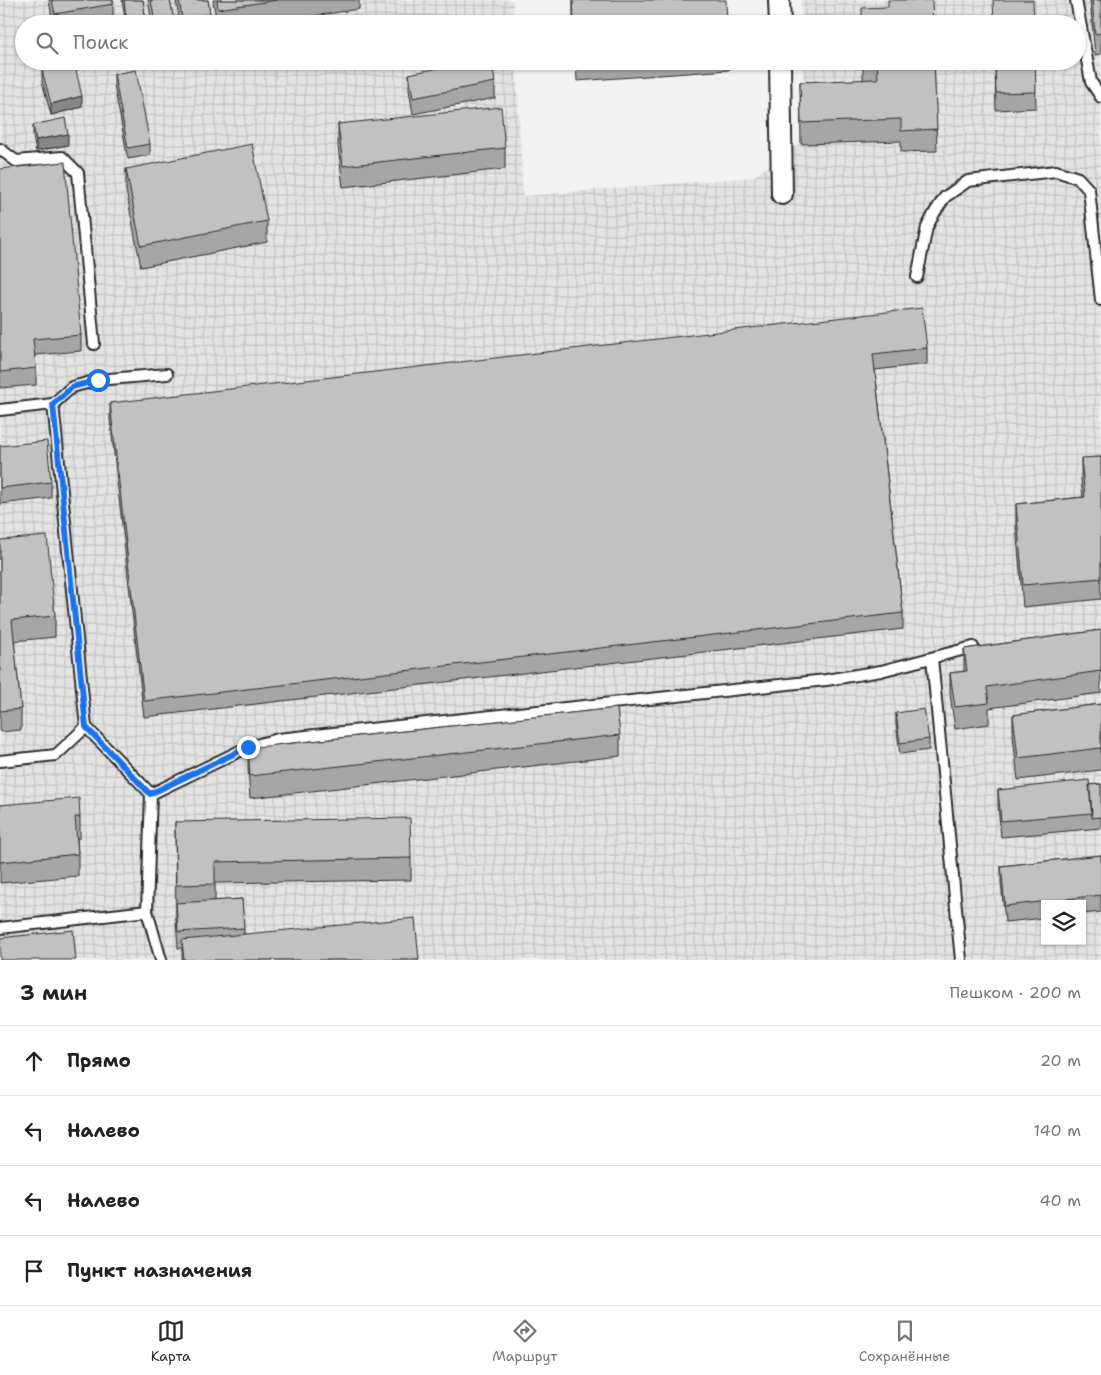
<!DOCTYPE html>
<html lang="ru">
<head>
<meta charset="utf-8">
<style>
	:root { --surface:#fff; --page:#f2f2f2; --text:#222; --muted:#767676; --line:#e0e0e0; --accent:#2b2b2b }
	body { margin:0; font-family:"Shantell Sans",sans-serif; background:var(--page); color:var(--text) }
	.controls { position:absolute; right:15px; bottom:15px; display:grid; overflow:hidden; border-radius:0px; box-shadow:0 1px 4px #0004 }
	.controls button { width:45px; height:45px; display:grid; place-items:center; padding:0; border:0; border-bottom:1px solid var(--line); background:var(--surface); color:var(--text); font:25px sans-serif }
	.stop { position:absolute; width:15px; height:15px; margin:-11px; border:4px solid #1a73e8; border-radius:50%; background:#fff }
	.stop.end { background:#1a73e8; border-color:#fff; box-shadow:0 1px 5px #0008 }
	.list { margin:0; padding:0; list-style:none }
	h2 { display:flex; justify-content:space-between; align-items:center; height:65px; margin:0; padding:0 20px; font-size:21px }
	h2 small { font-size:16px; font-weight:400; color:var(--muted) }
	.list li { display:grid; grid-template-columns:32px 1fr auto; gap:15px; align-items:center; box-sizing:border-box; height:70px; padding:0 20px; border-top:1px solid var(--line) }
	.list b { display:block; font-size:19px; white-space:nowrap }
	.list em { font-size:16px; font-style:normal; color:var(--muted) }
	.icon { flex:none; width:28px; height:28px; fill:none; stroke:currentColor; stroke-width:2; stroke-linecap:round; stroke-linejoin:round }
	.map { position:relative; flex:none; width:1101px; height:960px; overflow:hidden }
	.search { position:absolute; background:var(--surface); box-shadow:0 1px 4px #0004; left:15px; right:15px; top:15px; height:55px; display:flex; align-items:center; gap:12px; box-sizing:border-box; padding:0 18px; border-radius:28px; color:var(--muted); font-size:19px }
	.sheet { height:345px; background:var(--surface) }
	nav { display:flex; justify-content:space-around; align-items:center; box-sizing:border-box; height:70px; border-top:1px solid var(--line); background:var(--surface); font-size:14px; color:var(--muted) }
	nav a { display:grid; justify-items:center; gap:2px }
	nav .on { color:var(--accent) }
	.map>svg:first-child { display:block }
</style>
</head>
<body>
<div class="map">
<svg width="1101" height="960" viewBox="0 0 1101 960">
	<defs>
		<pattern id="industrial-grid" width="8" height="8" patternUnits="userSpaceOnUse" patternTransform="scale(1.25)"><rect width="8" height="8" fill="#e3e3e3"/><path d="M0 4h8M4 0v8" fill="none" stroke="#c3c3c3"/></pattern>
	</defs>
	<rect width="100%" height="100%" fill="#f2f2f2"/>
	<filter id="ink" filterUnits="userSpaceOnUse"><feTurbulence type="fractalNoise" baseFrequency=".02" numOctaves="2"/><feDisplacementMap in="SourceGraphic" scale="10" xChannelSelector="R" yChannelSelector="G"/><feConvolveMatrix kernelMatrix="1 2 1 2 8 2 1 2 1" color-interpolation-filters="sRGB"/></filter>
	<g filter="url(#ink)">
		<!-- industrial -->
		<path fill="url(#industrial-grid)" fill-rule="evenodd" d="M 0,0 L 513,0 L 514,24 L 24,24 L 24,61 L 516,61 L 523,196 L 753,177 L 806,139 L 803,61 L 1077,61 L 1077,24 L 802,24 L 801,0 L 1101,0 L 1101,960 L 0,960 ZM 1045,904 L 1082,904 L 1082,941 L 1045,941 Z"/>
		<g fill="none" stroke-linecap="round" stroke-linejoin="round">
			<defs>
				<path id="lane" d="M 1076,0 L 1091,82 L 1101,97
					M 0,149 L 16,161 L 62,157 L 78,173 L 94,344
					M 917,277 L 927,227 L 935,212 L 945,197 L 968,181 L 1056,171 L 1078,178 L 1089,190 L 1101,300
					M 167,374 L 98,380 L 72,387 L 53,404 L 86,727 L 151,794 L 248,747 L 278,739 L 826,680 L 881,671 L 973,647
					M 0,410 L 53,404
					M 932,658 L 961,960
					M 0,761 L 56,755 L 86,727
					M 147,911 L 161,960
					M 0,928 L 147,911 L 151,794"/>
				<path id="street" d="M 779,0 L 780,24
					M 780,61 L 782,194"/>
			</defs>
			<!-- lane casing -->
			<use href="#lane" stroke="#2b2b2b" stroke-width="14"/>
			<!-- street casing -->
			<use href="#street" stroke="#2b2b2b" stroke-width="24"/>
			<!-- lane -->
			<use href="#lane" stroke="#fff" stroke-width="10"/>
			<!-- street -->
			<use href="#street" stroke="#fff" stroke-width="20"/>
		</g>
		<!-- wall -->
		<path fill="#a6a6a6" stroke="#2b2b2b" d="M 49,0 L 113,0 L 113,24 L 53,24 Z
			M 122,0 L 143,0 L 146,24 L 126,24 Z
			M 148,0 L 170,0 L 174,24 L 152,24 Z
			M 176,0 L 208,0 L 210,14 L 210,24 L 180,24 Z
			M 213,0 L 359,0 L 359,9 L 261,24 L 217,24 Z
			M 573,0 L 727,24 L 573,24 Z
			M 1090,0 L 1101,0 L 1101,54 L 1095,55 Z
			M 576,61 L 729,61 L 729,70 L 577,81 Z
			M 863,61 L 934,61 L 937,151 L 901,152 L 901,141 L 801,144 L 800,82 L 863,80 Z
			M 995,61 L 1035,61 L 1036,108 L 996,110 Z
			M 42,70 L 82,107 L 51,115 L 42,81 Z
			M 114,74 L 150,144 L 150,155 L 128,159 L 114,85 Z
			M 409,74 L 495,82 L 495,98 L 413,114 L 409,90 Z
			M 338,124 L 505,148 L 505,169 L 343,187 L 338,146 Z
			M 33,125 L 68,145 L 36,151 L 33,137 Z
			M 0,169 L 81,335 L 81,351 L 35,355 L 36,368 L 36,385 L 0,388 Z
			M 126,169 L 267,221 L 267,242 L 141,267 L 126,190 Z
			M 927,348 L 927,364 L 875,370 L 903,613 L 903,629 L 144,717 L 110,419 L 110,403 Z
			M 0,446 L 51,482 L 51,498 L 0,504 Z
			M 1101,457 L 1101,599 L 1023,607 L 1016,525 L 1016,504 L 1083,497 L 1081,480 L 1081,458 Z
			M 0,540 L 55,616 L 55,637 L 14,641 L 21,709 L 21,730 L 0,732 Z
			M 1101,630 L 1101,693 L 989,708 L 989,724 L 955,729 L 950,694 L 950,673 L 964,671 L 964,649 Z
			M 1101,704 L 1101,770 L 1018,780 L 1013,736 L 1013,715 Z
			M 896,713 L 929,739 L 929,750 L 900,754 L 896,724 Z
			M 620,735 L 620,756 L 250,798 L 248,769 L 248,748 Z
			M 1101,784 L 1101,828 L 1001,837 L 998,806 L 998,790 Z
			M 0,805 L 80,817 L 80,838 L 77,838 L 78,854 L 78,876 L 0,883 Z
			M 175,822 L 411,858 L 411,880 L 215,883 L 215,901 L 242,899 L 244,934 L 419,960 L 182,960 L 182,948 L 178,948 L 176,919 Z
			M 1101,855 L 1101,912 L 1082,914 L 1082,904 L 1045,904 L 1045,918 L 1005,922 L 1001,883 L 1001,866 Z"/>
		<!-- shaded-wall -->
		<path fill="#878787" stroke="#2b2b2b" d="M 82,96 L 82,107 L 51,115 L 51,104 Z
			M 68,134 L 68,145 L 36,151 L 36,140 Z"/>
		<!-- building -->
		<path fill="#c1c1c1" stroke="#2b2b2b" d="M 52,0 L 113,0 L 113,4 L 55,14 Z
			M 124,0 L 143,0 L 146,23 L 127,24 Z
			M 151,0 L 170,0 L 174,20 L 155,23 Z
			M 179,0 L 208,0 L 210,14 L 182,18 Z
			M 217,0 L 277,0 L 218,9 Z
			M 573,0 L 726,0 L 727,24 L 574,24 Z
			M 888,0 L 932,0 L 933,24 L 862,24 L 862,8 L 888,7 Z
			M 993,0 L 1033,0 L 1034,24 L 994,24 Z
			M 1092,0 L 1101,0 L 1101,33 L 1095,34 Z
			M 474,61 L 491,61 L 495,82 L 413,98 L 409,74 Z
			M 877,61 L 934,61 L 937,129 L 901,131 L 901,119 L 801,123 L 800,82 L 878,79 Z
			M 995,61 L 1035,61 L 1036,92 L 996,93 Z
			M 74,62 L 82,96 L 51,104 L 42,70 Z
			M 136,70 L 150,144 L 128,148 L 114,74 Z
			M 501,107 L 505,148 L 343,166 L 338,124 Z
			M 65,118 L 68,134 L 36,140 L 33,125 Z
			M 252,144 L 267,221 L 141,246 L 126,169 Z
			M 65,162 L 81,335 L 33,339 L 36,368 L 0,372 L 0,169 Z
			M 922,308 L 927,348 L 873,354 L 903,613 L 144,701 L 110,403 Z
			M 47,441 L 51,482 L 0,488 L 0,446 Z
			M 1101,457 L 1101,578 L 1023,585 L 1016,504 L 1085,497 L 1081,458 Z
			M 47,536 L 55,616 L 12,620 L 21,709 L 0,711 L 0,540 Z
			M 1101,630 L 1101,671 L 987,687 L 989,703 L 955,707 L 950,673 L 967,671 L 964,649 Z
			M 1101,704 L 1101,748 L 1018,758 L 1013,715 Z
			M 617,708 L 620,735 L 250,776 L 248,748 Z
			M 924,709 L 929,739 L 900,743 L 896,713 Z
			M 1089,780 L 1092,813 L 1001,821 L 998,790 Z
			M 1101,784 L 1101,817 L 1092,818 L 1089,785 Z
			M 79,798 L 80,817 L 75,817 L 78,854 L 0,862 L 0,805 Z
			M 410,818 L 411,858 L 215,862 L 215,884 L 176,885 L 175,822 Z
			M 1101,855 L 1101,895 L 1005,906 L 1001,866 Z
			M 242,899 L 244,928 L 178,932 L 176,903 Z
			M 415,918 L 419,960 L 184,960 L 182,940 Z
			M 73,930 L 76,960 L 0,960 L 0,938 Z"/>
	</g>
	<g fill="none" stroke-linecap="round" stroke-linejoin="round" filter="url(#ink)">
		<!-- route -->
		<path stroke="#1a73e8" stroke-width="6" d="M 98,380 L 72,387 L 53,404 L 86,727 L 150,794 L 248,747"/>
	</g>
</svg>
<div class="controls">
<button><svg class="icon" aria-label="layers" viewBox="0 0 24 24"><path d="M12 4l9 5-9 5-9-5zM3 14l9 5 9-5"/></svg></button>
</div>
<div class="stop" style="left:98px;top:380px"></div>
<div class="stop end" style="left:248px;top:747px"></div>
<div class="search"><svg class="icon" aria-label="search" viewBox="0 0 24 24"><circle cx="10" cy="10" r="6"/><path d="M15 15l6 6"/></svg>Поиск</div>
</div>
<section class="sheet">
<h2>3 мин<small>Пешком · 200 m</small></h2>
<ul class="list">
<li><svg class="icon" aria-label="ahead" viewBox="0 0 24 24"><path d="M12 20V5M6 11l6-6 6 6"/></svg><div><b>Прямо</b></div><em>20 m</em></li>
<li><svg class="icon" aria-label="left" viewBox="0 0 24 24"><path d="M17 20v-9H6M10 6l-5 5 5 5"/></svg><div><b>Налево</b></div><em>140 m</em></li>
<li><svg class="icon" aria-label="left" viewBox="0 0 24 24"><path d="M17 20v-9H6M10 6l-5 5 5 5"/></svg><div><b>Налево</b></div><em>40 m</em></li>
<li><svg class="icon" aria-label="arrive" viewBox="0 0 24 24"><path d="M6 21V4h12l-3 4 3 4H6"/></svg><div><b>Пункт назначения</b></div></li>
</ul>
</section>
<nav>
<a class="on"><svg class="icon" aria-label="map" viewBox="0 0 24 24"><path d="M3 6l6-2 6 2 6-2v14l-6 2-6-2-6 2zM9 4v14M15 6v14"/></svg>Карта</a>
<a><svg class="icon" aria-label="directions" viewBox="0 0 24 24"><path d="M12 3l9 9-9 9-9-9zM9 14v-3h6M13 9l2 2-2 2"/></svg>Маршрут</a>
<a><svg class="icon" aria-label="saved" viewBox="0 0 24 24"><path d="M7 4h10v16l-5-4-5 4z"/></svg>Сохранённые</a>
</nav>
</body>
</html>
